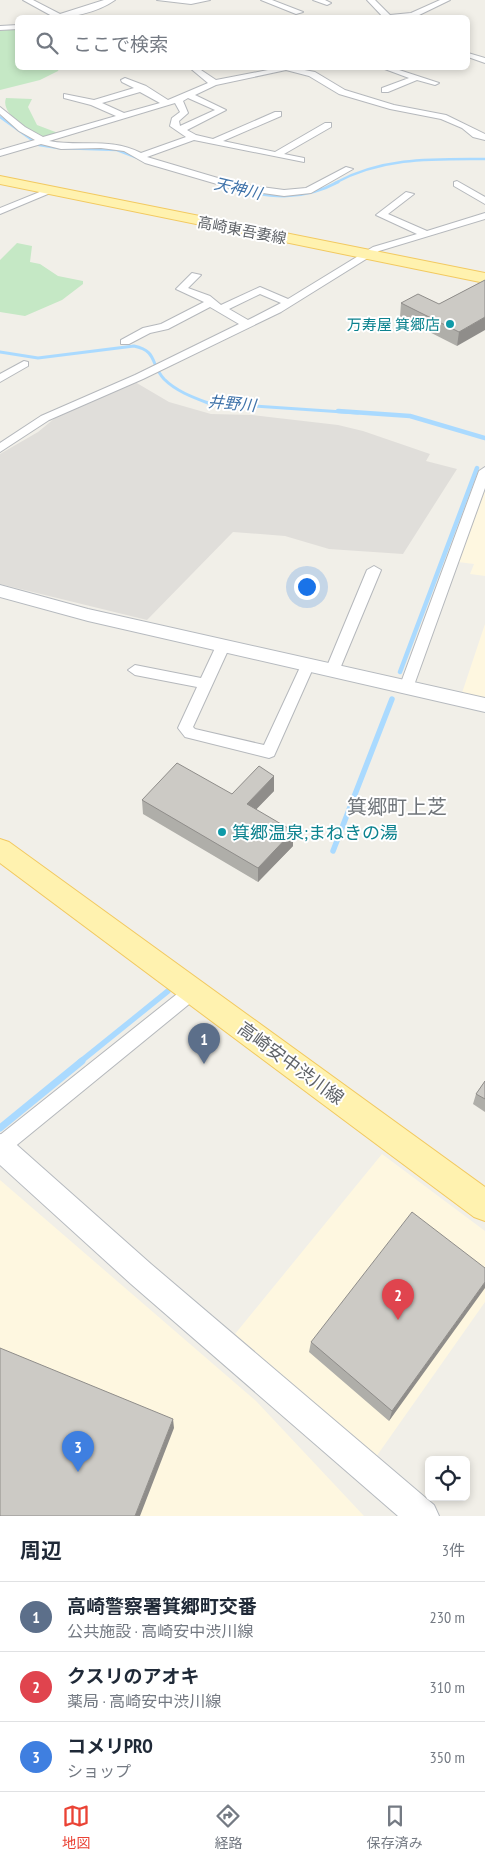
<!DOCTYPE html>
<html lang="ja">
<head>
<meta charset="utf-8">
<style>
	:root { --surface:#fff; --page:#f6f6f7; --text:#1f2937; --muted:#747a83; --line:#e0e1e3; --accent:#ea4335 }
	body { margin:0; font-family:"PT Sans Narrow","Noto Sans JP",sans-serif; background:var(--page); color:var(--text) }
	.controls { position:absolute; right:15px; bottom:15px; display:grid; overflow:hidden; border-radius:8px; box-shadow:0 2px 8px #0003 }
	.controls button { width:45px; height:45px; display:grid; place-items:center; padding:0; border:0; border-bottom:1px solid var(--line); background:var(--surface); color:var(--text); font:25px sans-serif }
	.you { position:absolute; left:306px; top:586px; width:18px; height:18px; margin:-12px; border:4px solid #fff; border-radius:50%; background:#1a73e8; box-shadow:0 0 0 8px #1a73e833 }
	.badge { display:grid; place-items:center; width:32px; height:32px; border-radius:50%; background:var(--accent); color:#fff; font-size:16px; font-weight:700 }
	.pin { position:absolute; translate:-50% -41px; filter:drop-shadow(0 1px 2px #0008) }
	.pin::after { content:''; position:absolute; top:26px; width:18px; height:15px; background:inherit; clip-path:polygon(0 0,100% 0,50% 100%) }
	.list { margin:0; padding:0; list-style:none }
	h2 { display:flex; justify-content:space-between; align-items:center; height:65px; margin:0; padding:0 20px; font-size:21px }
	h2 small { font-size:16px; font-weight:400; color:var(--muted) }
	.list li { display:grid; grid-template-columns:32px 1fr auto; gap:15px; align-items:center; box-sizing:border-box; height:70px; padding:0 20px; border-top:1px solid var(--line) }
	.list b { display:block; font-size:19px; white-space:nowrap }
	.list p { margin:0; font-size:16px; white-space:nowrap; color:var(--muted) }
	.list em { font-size:16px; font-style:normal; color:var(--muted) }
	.icon { flex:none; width:28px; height:28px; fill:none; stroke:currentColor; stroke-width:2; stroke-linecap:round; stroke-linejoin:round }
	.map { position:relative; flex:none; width:485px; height:1516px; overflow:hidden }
	.search { position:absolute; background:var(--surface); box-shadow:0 2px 8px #0003; left:15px; right:15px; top:15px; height:55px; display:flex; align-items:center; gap:12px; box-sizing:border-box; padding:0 18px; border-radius:8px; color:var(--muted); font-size:19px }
	.sheet { height:275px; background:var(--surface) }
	nav { display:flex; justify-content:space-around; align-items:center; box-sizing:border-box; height:70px; border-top:1px solid var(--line); background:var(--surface); font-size:14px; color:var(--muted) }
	nav a { display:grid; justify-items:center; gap:2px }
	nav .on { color:var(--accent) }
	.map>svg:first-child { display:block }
</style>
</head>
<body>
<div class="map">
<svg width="485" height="1516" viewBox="0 0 485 1516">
	<rect width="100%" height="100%" fill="#f1efe8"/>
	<!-- commercial -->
	<path fill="#fef7e0" d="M 485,484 L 485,576 L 470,574 L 474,564 L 458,562 Z
		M 485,624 L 485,698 L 462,693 Z
		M 382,1154 L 485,1231 L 485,1302 L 376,1457 L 235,1334 Z
		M 0,1180 L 256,1401 L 364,1516 L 0,1516 Z"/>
	<!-- industrial -->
	<path fill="#e0deda" d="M 135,382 L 169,402 L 211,414 L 252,415 L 338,425 L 363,431 L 430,454 L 426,461 L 457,469 L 403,554 L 329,549 L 285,536 L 233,532 L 147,620 L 0,584 L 0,454 L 38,432 L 55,418 Z"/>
	<!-- green -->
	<path fill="#c5e8c5" d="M 17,28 L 18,68 L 59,68 L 58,71 L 40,80 L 0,90 L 0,31 Z
		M 6,98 L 32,99 L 28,107 L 37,125 L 58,133 L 41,137 C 29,129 0,114 6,98 Z
		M 17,243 L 32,246 L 30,262 L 40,264 L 58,276 L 83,281 L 83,284 L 62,300 L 25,316 L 0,312 L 0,260 Z"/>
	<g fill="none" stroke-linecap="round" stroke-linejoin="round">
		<!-- stream-far4 -->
		<path stroke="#aadaff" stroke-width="2.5" d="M 0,117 L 39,145 L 58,148 L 117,150 L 161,167
			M 335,183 C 383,157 433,159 485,159"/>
		<!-- stream-far3 -->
		<path stroke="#aadaff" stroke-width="3" d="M 234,188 C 271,198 303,201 338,182
			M 0,352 L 38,358 L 134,346 C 158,351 150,364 164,379 C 176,391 192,397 208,403 L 358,413"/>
		<!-- stream-far2 -->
		<path stroke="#aadaff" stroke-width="4.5" d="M 338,411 L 410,416 L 485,438
			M 400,672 L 477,468"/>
		<!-- stream-far1 -->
		<path stroke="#aadaff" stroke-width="5.5" d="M 333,851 L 392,699
			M 80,1062 L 168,991"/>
		<!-- stream -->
		<path stroke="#aadaff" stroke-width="7" d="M 0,1128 L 82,1061"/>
		<defs>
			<path id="street" d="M 23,0 L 33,0 L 60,14 L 104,0 L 115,0 C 97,13 69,18 49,18 L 52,16 Z
				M 157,0 L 210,0 L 191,4 Z
				M 261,0 L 272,0 L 303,12 L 296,14 Z
				M 313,0 L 325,0 L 331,3 L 327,5 Z
				M 367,0 L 375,0 L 390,15 L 411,13 L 440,0 L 450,0 L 415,17 L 384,18 Z
				M 18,25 L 18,29 L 0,30 L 0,26 Z
				M 468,53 L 485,58 L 485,63 L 468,57 Z
				M 190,68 L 198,68 L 216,80 L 278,68 L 294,68 L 315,72 L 345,90 L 394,105 L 446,115 L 485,134 L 485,140 L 473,137 L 462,128 L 441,119 L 390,109 L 339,94 L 309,76 L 286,70 L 216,85 L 195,95 L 226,110 L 187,130 L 196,135 L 213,139 L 275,112 L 281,112 L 281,116 L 223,141 L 275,152 L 325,123 L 331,123 L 331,127 L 284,154 L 304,158 L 304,162 L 194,140 L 147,157 L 238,184 L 284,190 L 306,188 L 346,167 L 353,169 L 311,193 L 284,196 L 234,189 L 145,163 L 124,151 L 101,148 L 61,149 L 41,144 L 0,156 L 0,150 L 35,140 L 19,131 L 0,114 L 0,107 L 25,127 L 43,137 L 116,116 L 91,105 L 64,98 L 64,94 L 94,100 L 134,88 L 122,82 L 121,80 L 125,78 L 146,86 L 168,100 L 208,83 ZM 140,92 L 160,103 L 124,113 L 102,103 ZM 188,98 L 215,110 L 180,126 L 179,121 L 188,113 L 183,101 ZM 175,103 L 180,112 L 172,118 L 170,126 L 186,137 L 141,153 C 111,137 81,147 49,141 Z
				M 382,68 L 393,68 L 439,83 L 435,85 L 417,80 L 388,92 L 382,92 L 382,88 L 409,78 Z
				M 457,181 L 485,197 L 485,204 L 454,186 L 454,182 Z
				M 47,189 L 55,191 L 0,214 L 0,208 Z
				M 406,192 L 414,194 L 388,214 L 427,231 L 485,213 L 485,219 L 379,251 L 281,312 L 143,379 L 49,420 L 0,452 L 0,443 L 41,416 L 135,375 L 239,324 L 210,307 L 168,329 L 150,333 L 129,344 L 121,344 L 121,340 L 143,328 L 161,324 L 204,302 L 176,289 L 192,273 L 201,275 L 188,288 L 210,296 L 221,305 L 260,287 L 288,299 L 373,247 L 417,234 L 376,215 ZM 260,294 L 281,303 L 248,320 L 229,309 Z
				M 24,361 L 28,362 L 28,366 L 0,382 L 0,374 Z
				M 485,467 L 485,488 L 413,688 L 406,693 L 401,692 L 399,688 L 479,471 Z
				M 374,566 L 381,570 L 339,671 L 332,676 L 327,674 L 325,671 L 367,570 Z
				M 223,641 L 230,646 L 193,727 L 195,729 L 264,745 L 302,663 L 312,663 L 314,666 L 274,756 L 269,758 L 185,737 L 178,728 L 197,687 L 135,675 L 128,670 L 135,665 L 201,678 L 216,646 Z
				M 193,984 L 199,986 L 202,991 L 199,996 L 7,1153 L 0,1156 L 0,1135 L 187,986 Z"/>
			<path id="secondary" d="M 0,585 L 88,609 L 485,698 L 485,712 L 88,621 L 0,597 Z
				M 0,1134 L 9,1138 L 151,1264 L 434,1505 L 439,1516 L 398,1516 L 131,1284 L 0,1165 Z"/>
			<path id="primary" d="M 0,176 L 485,273 L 485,283 L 0,184 Z
				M 0,839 L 9,842 L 485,1187 L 485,1221 L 474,1217 L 0,863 Z"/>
		</defs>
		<!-- street casing -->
		<use href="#street" stroke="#b5b8bc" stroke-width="2"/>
		<!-- secondary casing -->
		<use href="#secondary" stroke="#b6babf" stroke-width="2"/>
		<!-- primary casing -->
		<use href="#primary" stroke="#f2c960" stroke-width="2"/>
		<!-- street -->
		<use href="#street" fill="#fff" fill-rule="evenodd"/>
		<!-- secondary -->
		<use href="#secondary" fill="#fff" fill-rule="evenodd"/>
		<!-- primary -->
		<use href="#primary" fill="#fff2af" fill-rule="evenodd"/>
	</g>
	<!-- wall -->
	<path fill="#afaea9" d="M 485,280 L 457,346 L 400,317 L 401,303 L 439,304 Z
		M 274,776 L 274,791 L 256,809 L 293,846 L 258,882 L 143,814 L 142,800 L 232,794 Z
		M 485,1081 L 485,1112 L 473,1104 L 476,1094 Z
		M 485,1268 L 389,1421 L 309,1352 L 311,1342 Z"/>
	<!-- shaded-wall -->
	<path fill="#8f8d8a" d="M 485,317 L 485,330 L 457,346 L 459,332 Z
		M 274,776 L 274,791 L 247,819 L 247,804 Z
		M 293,831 L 293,846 L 258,882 L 258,868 Z
		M 485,1282 L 485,1288 L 389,1421 L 392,1411 Z
		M 173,1419 L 174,1428 L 140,1516 L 135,1516 Z"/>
	<!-- building -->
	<path fill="#cccac5" stroke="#8f8d8a" d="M 485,280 L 485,317 L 459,332 L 401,303 L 418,294 L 439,304 Z
		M 177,763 L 232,794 L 259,766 L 274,776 L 247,804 L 293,831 L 258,868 L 142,800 Z
		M 485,1081 L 485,1099 L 476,1094 Z
		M 412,1212 L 485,1268 L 485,1282 L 392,1411 L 311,1342 Z
		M 0,1348 L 173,1419 L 135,1516 L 0,1516 Z"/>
	<!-- markers -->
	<g fill="#0f9aa8" stroke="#fff" stroke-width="2">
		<circle cx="450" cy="324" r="5"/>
		<circle cx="222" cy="832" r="5"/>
	</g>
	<g text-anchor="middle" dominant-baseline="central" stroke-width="4" stroke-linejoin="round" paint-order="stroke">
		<!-- far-street labels -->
		<g font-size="15" fill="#5f6368" stroke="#fff">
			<text transform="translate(242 230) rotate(11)">高崎東吾妻線</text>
		</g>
		<!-- far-culture labels -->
		<g font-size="15" fill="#0d838f" stroke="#fff" text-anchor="end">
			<text x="440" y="324">万寿屋 箕郷店</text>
		</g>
		<!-- far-water labels -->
		<g font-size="16" font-style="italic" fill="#4174aa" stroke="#fff">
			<text transform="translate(238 188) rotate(13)">天神川</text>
			<text transform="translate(232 403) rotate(5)">井野川</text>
		</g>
		<!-- culture labels -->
		<g font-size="18" fill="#0d838f" stroke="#fff" text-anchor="start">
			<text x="232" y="832">箕郷温泉;まねきの湯</text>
		</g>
		<!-- street labels -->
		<g font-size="18" fill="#5f6368" stroke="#fff">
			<text transform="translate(291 1063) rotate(36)">高崎安中渋川線</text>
		</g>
		<!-- quarter labels -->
		<g font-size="20" fill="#70757a" stroke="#fff">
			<text x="397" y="807">箕郷町上芝</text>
		</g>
	</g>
</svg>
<div class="controls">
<button><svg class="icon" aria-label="locate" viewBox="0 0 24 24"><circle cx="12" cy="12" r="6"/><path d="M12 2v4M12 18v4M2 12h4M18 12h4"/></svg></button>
</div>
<div class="you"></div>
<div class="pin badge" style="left:204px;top:1064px;background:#5c6f8a">1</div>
<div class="pin badge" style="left:398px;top:1320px;background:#e0444e">2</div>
<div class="pin badge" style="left:78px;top:1472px;background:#3f7fe0">3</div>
<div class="search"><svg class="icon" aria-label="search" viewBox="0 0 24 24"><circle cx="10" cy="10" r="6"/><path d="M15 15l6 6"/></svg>ここで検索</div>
</div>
<section class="sheet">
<h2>周辺<small>3件</small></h2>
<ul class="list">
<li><span class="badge" style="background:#5c6f8a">1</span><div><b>高崎警察署箕郷町交番</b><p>公共施設 · 高崎安中渋川線</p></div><em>230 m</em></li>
<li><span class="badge" style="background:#e0444e">2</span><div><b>クスリのアオキ</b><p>薬局 · 高崎安中渋川線</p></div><em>310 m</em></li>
<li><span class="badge" style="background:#3f7fe0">3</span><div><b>コメリPRO</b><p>ショップ</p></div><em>350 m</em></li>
</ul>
</section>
<nav>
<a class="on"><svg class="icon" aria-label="map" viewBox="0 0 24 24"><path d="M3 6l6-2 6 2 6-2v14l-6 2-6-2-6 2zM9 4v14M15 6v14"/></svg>地図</a>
<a><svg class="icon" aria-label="directions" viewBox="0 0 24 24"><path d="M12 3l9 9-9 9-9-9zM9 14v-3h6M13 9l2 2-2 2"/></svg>経路</a>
<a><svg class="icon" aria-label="saved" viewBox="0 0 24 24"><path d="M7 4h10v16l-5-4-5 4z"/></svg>保存済み</a>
</nav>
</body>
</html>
